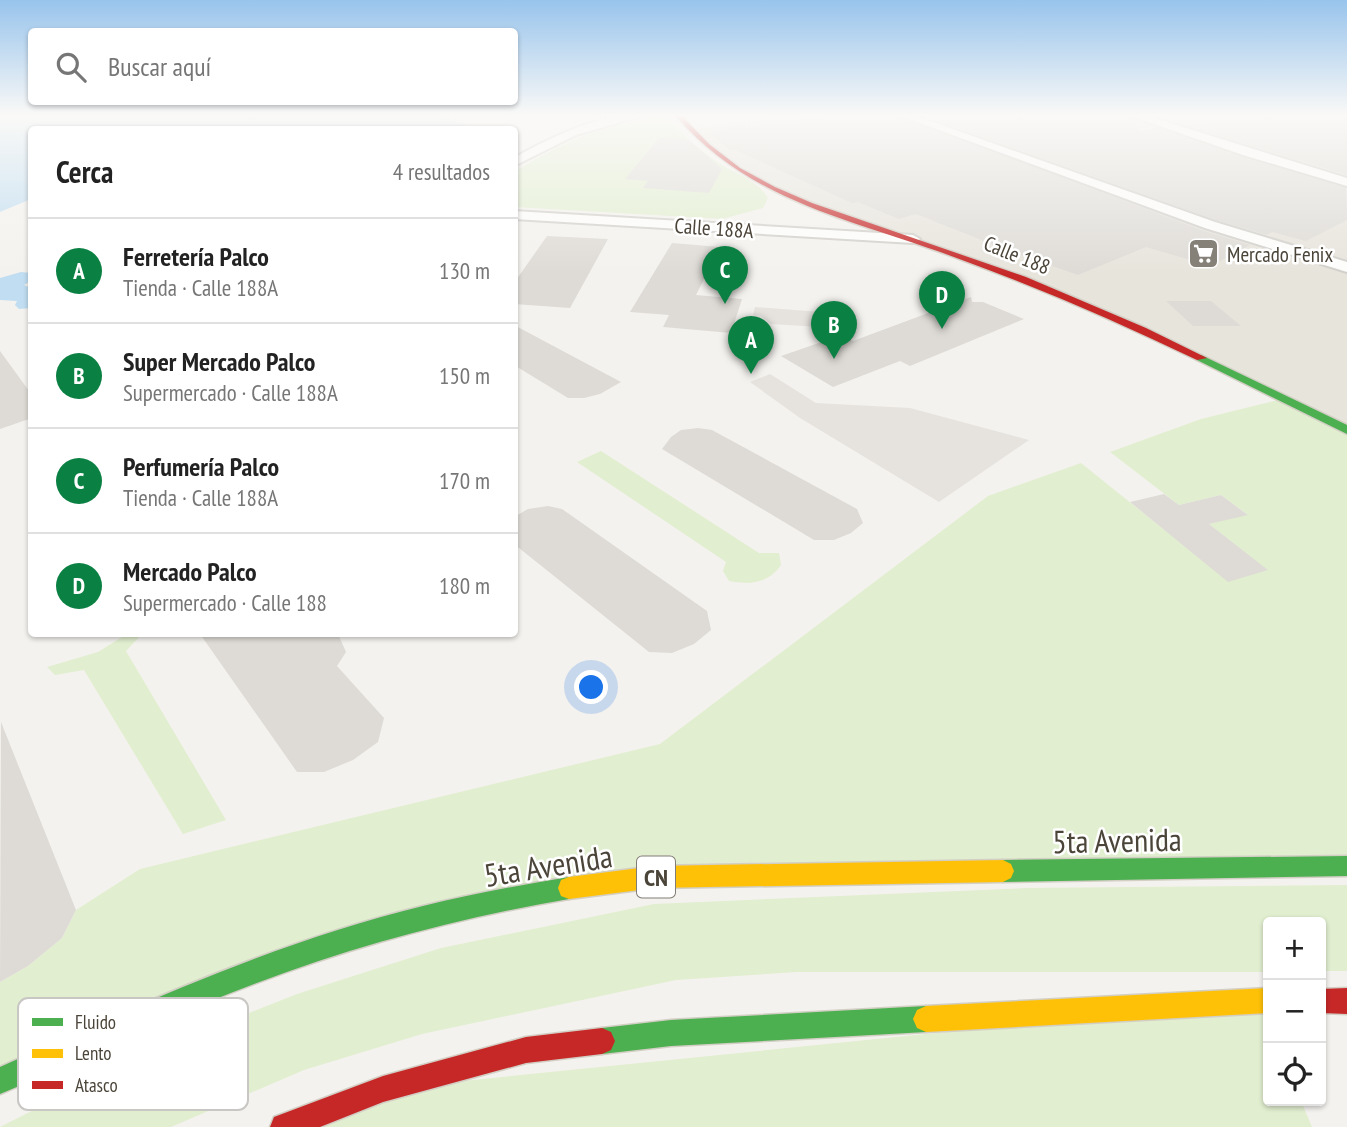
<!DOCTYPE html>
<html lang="es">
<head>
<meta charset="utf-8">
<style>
	:root { --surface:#fff; --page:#f6f6f6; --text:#222; --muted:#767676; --line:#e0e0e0; --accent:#0b8043 }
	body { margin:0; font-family:"PT Sans Narrow",sans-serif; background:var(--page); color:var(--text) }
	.controls { position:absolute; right:21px; bottom:21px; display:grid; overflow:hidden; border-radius:7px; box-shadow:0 2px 5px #0004 }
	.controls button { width:63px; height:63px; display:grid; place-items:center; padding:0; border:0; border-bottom:2px solid var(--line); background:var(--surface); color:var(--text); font:35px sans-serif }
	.you { position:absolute; left:592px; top:688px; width:24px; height:24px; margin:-18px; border:5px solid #fff; border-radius:50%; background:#1a73e8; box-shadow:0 0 0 10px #1a73e833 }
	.badge { display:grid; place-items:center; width:46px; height:46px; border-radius:50%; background:var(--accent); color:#fff; font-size:23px; font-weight:700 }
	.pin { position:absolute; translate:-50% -58px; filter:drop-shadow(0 2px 4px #0008) }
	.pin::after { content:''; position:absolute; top:37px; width:24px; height:21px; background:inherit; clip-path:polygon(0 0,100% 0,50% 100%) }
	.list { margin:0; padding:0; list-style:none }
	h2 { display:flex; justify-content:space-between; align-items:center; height:91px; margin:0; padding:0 28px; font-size:30px }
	h2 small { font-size:23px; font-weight:400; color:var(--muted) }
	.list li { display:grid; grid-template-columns:46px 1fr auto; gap:21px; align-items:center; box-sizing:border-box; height:105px; padding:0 28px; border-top:2px solid var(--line) }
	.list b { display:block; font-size:26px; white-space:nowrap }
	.list p { margin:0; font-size:23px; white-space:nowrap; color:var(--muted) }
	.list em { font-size:23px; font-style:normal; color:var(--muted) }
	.icon { flex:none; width:38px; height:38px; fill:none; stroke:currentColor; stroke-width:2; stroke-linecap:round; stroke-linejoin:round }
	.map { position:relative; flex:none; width:1347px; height:1127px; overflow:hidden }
	.search { position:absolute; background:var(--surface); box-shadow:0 2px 5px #0004; left:28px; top:28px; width:490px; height:77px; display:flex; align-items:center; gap:18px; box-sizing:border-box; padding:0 24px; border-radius:7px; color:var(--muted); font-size:26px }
	.panel { position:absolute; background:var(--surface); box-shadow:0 2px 5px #0004; left:28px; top:126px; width:490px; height:511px; border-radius:7px }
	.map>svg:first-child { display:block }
</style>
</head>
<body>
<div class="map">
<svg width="1347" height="1127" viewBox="0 0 1347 1127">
	<rect width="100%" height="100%" fill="#f4f2ee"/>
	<!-- residential -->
	<path fill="#e7e4dc" d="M 800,116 L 1347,116 L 1347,431 L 1113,315 L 764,184 L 689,129 Z"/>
	<!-- green -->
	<path fill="#e1eecf" d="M 667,117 C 681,133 698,149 716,161 C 734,174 756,178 768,198 L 763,208 L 722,219 L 515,207 L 514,169 L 519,169 C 573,137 604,124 667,117 Z
		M 1286,398 L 1347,430 L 1347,865 L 655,877 L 403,921 L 0,1081 L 0,982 L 28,966 L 62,938 L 76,910 L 140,869 L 660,744 L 988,496 L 1081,463 L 1228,581 L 1267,570 L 1209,524 L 1247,514 L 1221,495 L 1179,505 L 1110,452 L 1201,419 Z
		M 601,451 L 759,553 L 779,553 L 781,565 C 769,583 750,585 729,581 L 723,571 L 726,562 L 577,462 Z
		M 127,634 L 142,634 L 126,651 L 226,820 L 183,834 L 84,670 L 55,675 L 47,667 L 98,652 Z
		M 1347,885 L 1347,971 L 1321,971 L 1321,922 L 1268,922 L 1268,972 L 797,972 L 676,980 L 422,1034 L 304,1070 L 171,1127 L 0,1127 L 147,1053 L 297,994 L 441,948 L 654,904 L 1027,888 Z
		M 1261,1000 L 1268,1019 L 1268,1101 L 1301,1101 L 1312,1127 L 284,1127 L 383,1089 Z"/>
	<!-- parking -->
	<path fill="#e6e3df" d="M 755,307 L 821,312 L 820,327 L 771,324 L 761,316 L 753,315 Z
		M 770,374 L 816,403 L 910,408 L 1029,440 L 939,502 L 800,418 L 750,382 Z"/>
	<!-- water -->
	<path fill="#c0ddf1" d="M 0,116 L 441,116 L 476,129 L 32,130 L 31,199 L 0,212 Z
		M 21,272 L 31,273 L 31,281 L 24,285 L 31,288 L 31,308 L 19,309 L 15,305 L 17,301 L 0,300 L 0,278 Z"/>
	<!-- building -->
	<path fill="#dedbd6" d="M 827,116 L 899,116 L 1204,231 L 1250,245 L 1211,266 L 1146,247 L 1078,275 L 1009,251 L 916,214 L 899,219 L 858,202 L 852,203 L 733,149 L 732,152 L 711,134 L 747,124 L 745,128 Z
		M 924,116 L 1129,116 L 1137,121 L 1138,131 L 1158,128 L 1242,157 L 1346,188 L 1347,220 L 1306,241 L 1272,232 L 1267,235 L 1216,220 Z
		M 1216,116 L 1347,116 L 1347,175 L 1183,125 L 1215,120 Z
		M 659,138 L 688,139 L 722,169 L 709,193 L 643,188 L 648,181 L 625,179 Z
		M 547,236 L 608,239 L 570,308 L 514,304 L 514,283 Z
		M 672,243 L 720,247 L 696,295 L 742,299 L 731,333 L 663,327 L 669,315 L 630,312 Z
		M 971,297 L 972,302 L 983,302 L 1024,319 L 910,366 L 900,361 L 833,387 L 781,356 L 842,335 L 853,341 Z
		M 1166,301 L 1211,301 L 1241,326 L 1193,326 Z
		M 514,325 L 621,382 L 600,394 L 584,398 L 568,398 L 514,365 Z
		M 0,351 L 32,395 L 32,418 L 0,429 Z
		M 698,428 L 712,430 L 857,509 L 863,523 L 851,533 L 834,540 L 814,540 L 662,449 L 671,437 L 681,430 Z
		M 1164,494 L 1179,505 L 1221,495 L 1248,515 L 1209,524 L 1268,570 L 1228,582 L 1130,502 Z
		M 548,506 L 562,509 L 707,611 L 711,630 L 694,644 L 672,653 L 649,652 L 514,544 L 514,517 L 528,509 Z
		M 200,634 L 338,634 L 346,652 L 337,666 L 384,718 L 378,742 L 353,760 L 324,772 L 297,772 Z
		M 1,722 L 76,910 L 62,938 L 28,966 L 0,982 Z"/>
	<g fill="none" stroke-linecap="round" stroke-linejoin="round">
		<defs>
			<path id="street" d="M 616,116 L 641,116 L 576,135 L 514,166 L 514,158 C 547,139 580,124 616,116 Z
				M 901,116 L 916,116 L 1215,222 L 1347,262 L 1347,272 L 1205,228 Z
				M 1131,116 L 1147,116 L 1347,178 L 1347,186 L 1243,155 Z
				M 514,211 L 913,235 L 920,239 L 913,243 L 514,219 Z"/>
			<path id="fast" d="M 1201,355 L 1347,425 L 1347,434 L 1197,360 L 1197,356 Z
				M 1347,856 L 1347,876 L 1003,882 L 995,878 L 992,871 L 995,864 L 1003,860 Z
				M 569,877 L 577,880 L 580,888 L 577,896 L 569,899 C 445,920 325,954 208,1002 C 138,1031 70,1065 0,1094 L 0,1067 C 137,1005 276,942 423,906 C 471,894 520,885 569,877 Z
				M 926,1006 L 935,1010 L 939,1019 L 935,1028 L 926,1032 L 671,1046 L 602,1054 L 593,1050 L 589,1041 L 593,1032 L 602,1028 L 671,1020 Z"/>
			<path id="slow" d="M 1003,860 L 1011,864 L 1014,871 L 1011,878 L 1003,882 L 655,888 L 569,899 L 561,896 L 558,888 L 561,880 L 569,877 L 655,866 Z
				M 1268,988 L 1268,1013 L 926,1032 L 917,1028 L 913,1019 L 917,1010 L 926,1006 Z"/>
			<path id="jam" d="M 676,116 L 682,116 L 709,144 L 740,168 L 775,187 L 812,203 L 1026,277 L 1146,328 L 1207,358 L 1197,360 C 1120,323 1042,289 962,260 C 859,221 751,204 676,116 Z
				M 1347,988 L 1347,1014 L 1321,1013 L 1321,989 Z
				M 602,1028 L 611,1032 L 615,1041 L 611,1050 L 602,1054 L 526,1063 L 383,1102 L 320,1127 L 270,1127 L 274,1117 L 383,1076 L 526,1037 Z"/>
		</defs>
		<!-- street casing -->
		<use href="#street" stroke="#d2d0cb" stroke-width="4"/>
		<!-- fast casing -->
		<use href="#fast" stroke="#d3cfc5" stroke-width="3"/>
		<!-- slow casing -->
		<use href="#slow" stroke="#d3cfc5" stroke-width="3"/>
		<!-- jam casing -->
		<use href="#jam" stroke="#d3cfc5" stroke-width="3"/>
		<!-- street -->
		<use href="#street" fill="#fdfdfc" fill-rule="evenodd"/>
		<!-- fast -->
		<use href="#fast" fill="#4caf50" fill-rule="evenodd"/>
		<!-- slow -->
		<use href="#slow" fill="#ffc107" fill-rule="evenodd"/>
		<!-- jam -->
		<use href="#jam" fill="#c62828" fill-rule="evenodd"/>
	</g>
	<!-- sky -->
	<linearGradient id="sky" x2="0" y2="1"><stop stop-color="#98c4ec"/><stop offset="0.42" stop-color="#faf9f7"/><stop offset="1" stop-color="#faf9f7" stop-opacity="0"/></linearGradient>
	<rect width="1347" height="274" fill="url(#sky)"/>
	<!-- icons -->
	<defs>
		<symbol id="supermarket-square" viewBox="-11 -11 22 22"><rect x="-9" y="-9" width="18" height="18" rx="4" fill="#868178" stroke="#fff"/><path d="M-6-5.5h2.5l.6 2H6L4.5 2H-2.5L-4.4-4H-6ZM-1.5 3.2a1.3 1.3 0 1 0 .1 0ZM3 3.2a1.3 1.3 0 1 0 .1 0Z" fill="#fff"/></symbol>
	</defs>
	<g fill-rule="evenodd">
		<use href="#supermarket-square" x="1186" y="236" width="35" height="35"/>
	</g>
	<g text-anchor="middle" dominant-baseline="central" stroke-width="5" stroke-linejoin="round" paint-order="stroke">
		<!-- far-street labels -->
		<g font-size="21" fill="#4b4439" stroke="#fff">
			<text transform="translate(714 228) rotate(4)">Calle 188A</text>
			<text transform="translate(1017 255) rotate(22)">Calle 188</text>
		</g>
		<!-- far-poi labels -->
		<g font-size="21" fill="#4b4439" stroke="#fff" text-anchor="start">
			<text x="1227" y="254">Mercado Fenix</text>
		</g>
		<!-- shield labels -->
		<rect fill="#fff" stroke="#817c74" stroke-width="2" x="637" y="856.5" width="38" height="41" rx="5"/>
		<g font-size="24" font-weight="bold" fill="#4b4439">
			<text x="656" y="877">CN</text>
		</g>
		<!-- near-street labels -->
		<g font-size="32" fill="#4b4439" stroke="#fff">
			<text transform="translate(1117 840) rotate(-1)">5ta Avenida</text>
			<text transform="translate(548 865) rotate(-9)">5ta Avenida</text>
		</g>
	</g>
	<!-- legend -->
	<rect x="18" y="998" width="230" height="112" rx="10" fill="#fff" stroke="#c9c7c4" stroke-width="2"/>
	<rect x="32" y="1018" width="31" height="8" fill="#4caf50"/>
	<rect x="32" y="1049" width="31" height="9" fill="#ffc107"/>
	<rect x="32" y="1081" width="31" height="8" fill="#c62828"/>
	<g font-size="19" fill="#4b4439">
		<text x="75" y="1029">Fluido</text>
		<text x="75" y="1060">Lento</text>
		<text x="75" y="1092">Atasco</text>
	</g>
</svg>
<div class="controls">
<button>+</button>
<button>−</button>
<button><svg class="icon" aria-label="locate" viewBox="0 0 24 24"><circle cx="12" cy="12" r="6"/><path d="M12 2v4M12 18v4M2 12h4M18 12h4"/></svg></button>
</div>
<div class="you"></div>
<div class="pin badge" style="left:751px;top:374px">A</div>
<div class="pin badge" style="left:834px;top:359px">B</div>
<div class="pin badge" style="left:725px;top:304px">C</div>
<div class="pin badge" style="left:942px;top:329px">D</div>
<div class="search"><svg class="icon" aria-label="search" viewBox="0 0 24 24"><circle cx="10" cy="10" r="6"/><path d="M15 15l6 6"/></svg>Buscar aquí</div>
<section class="panel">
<h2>Cerca<small>4 resultados</small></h2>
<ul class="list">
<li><span class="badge">A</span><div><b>Ferretería Palco</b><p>Tienda · Calle 188A</p></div><em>130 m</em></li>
<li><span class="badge">B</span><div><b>Super Mercado Palco</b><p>Supermercado · Calle 188A</p></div><em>150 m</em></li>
<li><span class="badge">C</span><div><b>Perfumería Palco</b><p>Tienda · Calle 188A</p></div><em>170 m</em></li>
<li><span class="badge">D</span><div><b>Mercado Palco</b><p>Supermercado · Calle 188</p></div><em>180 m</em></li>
</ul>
</section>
</div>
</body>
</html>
